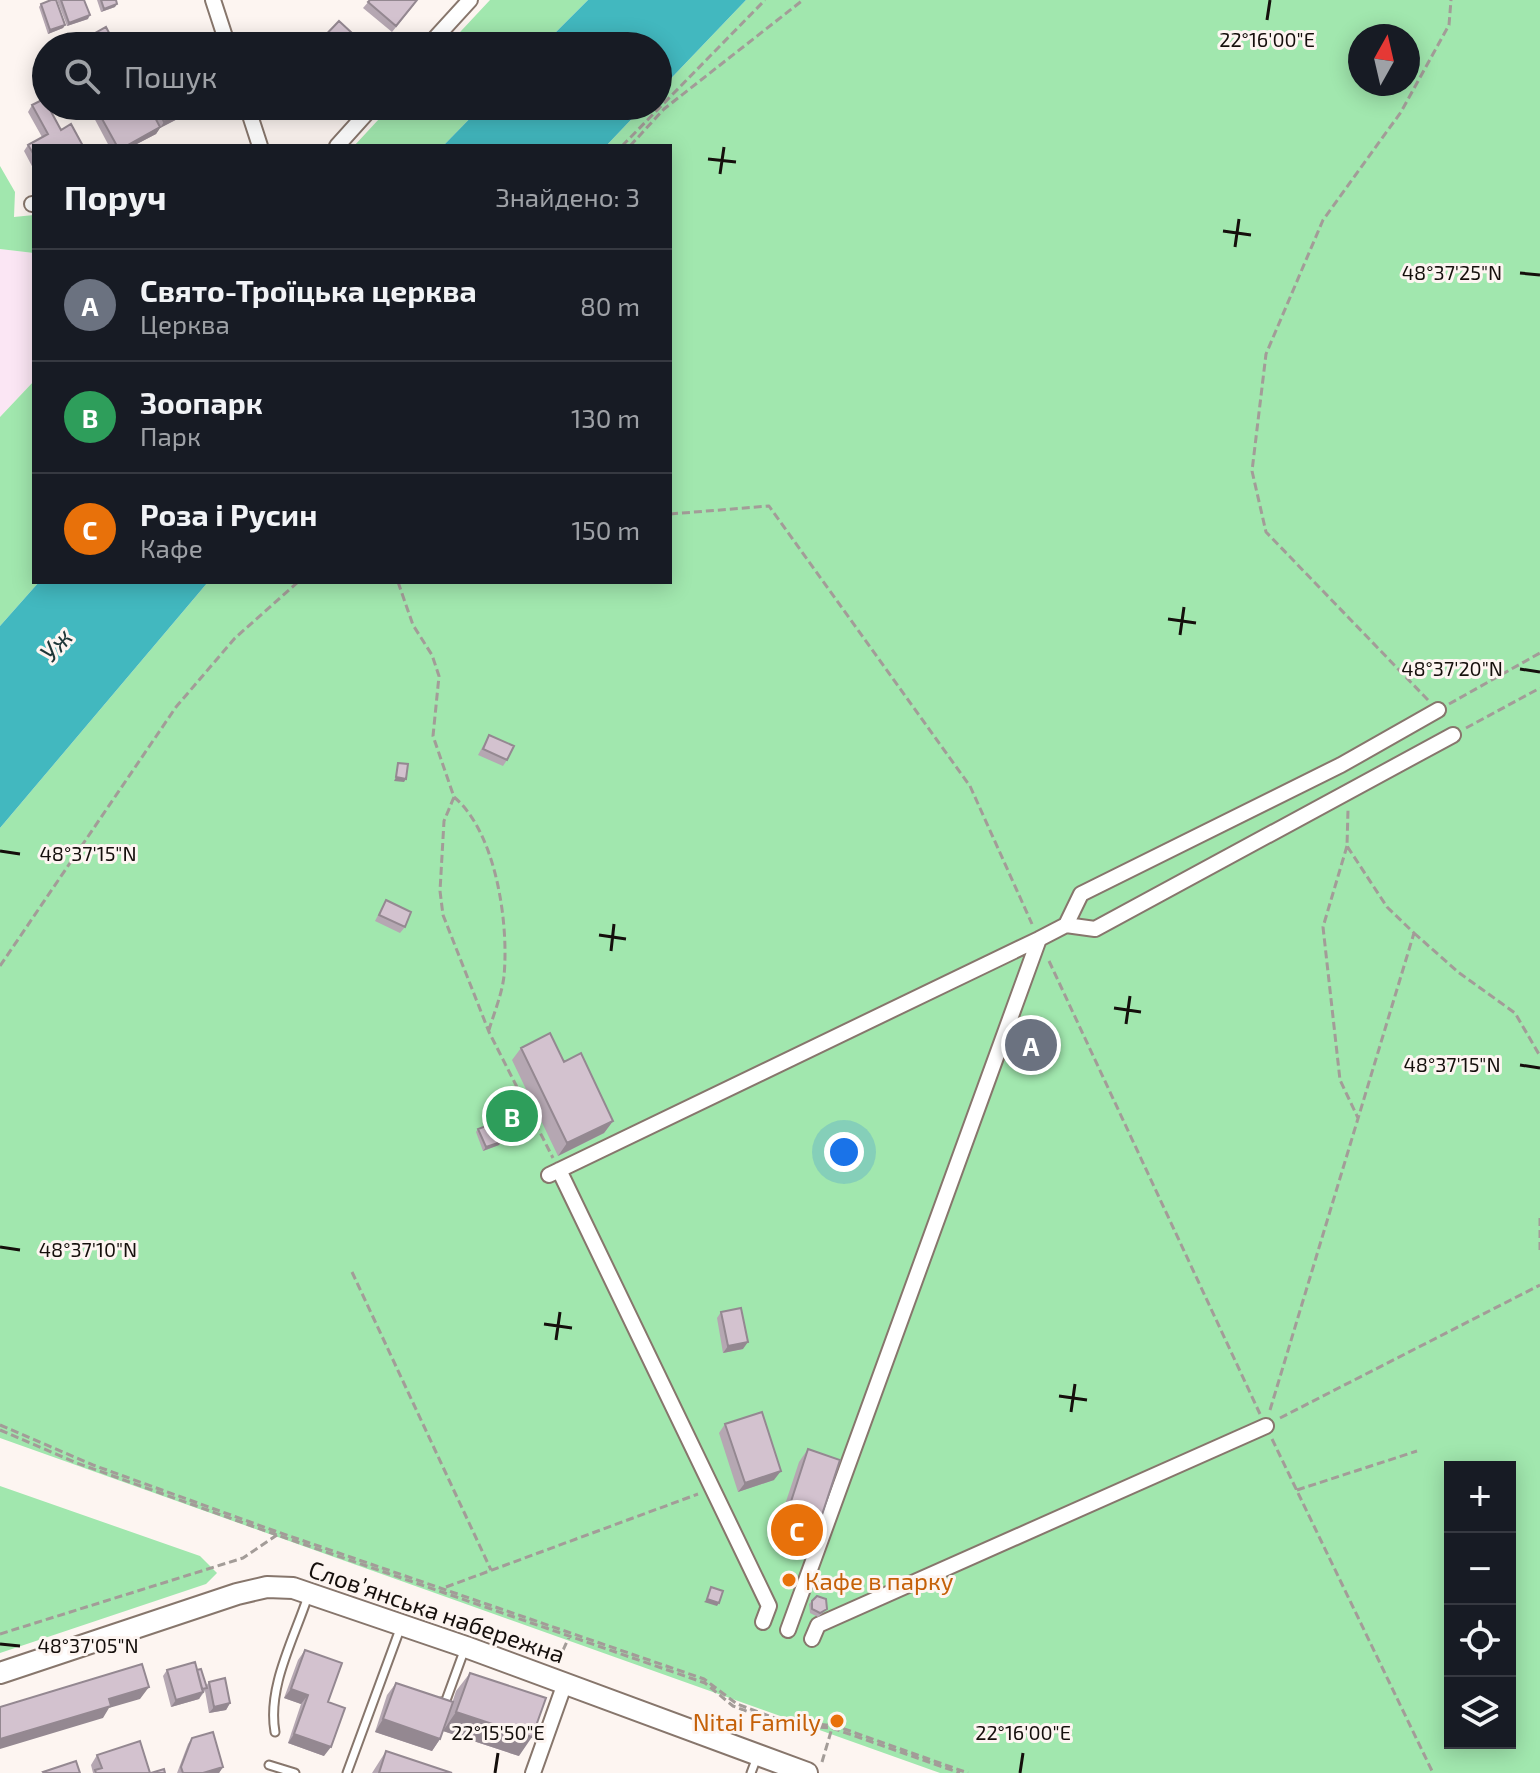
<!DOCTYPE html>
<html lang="uk">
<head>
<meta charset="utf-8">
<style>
	:root { --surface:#171b24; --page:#20242c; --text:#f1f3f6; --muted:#9ea1a6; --line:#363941; --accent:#ac4c02 }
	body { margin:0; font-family:"Exo 2",sans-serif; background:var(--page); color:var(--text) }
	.controls { position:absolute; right:24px; bottom:24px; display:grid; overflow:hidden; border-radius:0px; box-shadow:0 4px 20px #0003 }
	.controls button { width:72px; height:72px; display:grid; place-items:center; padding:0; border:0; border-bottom:2px solid var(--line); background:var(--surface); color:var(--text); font:40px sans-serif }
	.compass { position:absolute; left:1348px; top:24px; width:72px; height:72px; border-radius:50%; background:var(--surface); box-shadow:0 4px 20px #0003; rotate:8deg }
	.you { position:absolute; left:844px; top:1152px; width:28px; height:28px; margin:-20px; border:6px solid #fff; border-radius:50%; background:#1a73e8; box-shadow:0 0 0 12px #1a73e833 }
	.badge { display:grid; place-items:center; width:52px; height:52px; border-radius:50%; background:var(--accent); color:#fff; font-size:26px; font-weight:700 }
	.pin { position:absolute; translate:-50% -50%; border:4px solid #fff; box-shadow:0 2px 8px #0006 }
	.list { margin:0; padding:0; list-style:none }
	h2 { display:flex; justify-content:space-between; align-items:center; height:104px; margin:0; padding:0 32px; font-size:34px }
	h2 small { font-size:26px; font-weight:400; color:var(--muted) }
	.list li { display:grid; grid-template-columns:52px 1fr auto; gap:24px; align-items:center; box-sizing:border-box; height:112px; padding:0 32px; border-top:2px solid var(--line) }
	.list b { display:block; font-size:30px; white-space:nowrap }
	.list p { margin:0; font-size:26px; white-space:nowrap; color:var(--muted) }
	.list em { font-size:26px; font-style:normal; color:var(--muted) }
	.icon { flex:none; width:44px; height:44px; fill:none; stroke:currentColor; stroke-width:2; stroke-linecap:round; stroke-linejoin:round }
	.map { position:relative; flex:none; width:1540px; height:1773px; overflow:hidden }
	.search { position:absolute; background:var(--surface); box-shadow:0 4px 20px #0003; left:32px; top:32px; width:640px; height:88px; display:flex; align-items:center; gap:20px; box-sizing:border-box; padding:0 28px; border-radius:44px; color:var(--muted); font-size:30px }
	.panel { position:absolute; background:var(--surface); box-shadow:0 4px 20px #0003; left:32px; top:144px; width:640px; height:440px; border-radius:0px }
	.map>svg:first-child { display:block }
</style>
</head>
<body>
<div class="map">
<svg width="1540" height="1773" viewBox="0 0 1540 1773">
	<rect width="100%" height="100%" fill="#fdf5f1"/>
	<!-- commercial -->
	<path fill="#fbe6f4" d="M 0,249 L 34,253 L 34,381 L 0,417 Z"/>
	<!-- green -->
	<path fill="#a1e7ae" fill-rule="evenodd" d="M 490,0 L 588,0 L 542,46 L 447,46 Z
		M 746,0 L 1540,0 L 1540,1773 L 940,1773 L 0,1438 L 0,828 L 208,582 L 670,582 L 670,146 L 606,146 L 644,106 L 658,106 L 658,92 ZM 1360,36 L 1408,36 L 1408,84 L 1360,84 ZM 1450,1467 L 1510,1467 L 1510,1743 L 1450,1743 Z
		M 391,106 L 482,106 L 443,146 L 354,146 Z
		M 0,166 L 15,192 L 14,217 L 34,215 L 34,253 L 0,249 Z
		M 34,381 L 34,582 L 39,582 L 0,626 L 0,417 Z
		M 0,1486 L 200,1556 L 217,1573 L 206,1584 L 0,1653 Z"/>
	<!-- water -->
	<path fill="#42b8bf" d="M 588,0 L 746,0 L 658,92 L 658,46 L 542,46 Z
		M 482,106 L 644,106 L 606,146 L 443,146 Z
		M 39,582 L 208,582 L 0,828 L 0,626 Z"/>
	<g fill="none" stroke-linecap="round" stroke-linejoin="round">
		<defs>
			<path id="lane" d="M 441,1702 L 445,1703 L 464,1651
				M 275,1732 C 267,1687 294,1639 308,1596
				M 269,1765 L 295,1773
				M 347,1773 L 400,1629
				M 751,1773 L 757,1757"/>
			<path id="street" d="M 213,0 L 228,46
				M 428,46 L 470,0
				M 247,106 L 260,146
				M 337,146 L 373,106
				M 32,204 L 34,204
				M 1066,925 L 1095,929 L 1453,735
				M 559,1170 L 769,1606 L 763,1622
				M 549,1175 L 1039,939 L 1066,925 L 1081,894 L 1341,765 L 1438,710
				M 788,1630 L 1039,939
				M 812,1639 L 818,1625 L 1266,1426
				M 533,1773 L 565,1683"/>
			<path id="secondary" d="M 0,1673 L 237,1594 L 267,1587 L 293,1588 L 466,1647 L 807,1773"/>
		</defs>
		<!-- lane casing -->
		<use href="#lane" stroke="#87766c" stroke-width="11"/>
		<!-- street casing -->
		<use href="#street" stroke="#87766c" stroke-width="18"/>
		<!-- secondary casing -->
		<use href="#secondary" stroke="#87766c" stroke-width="24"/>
		<!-- path -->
		<path stroke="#a39c98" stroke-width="3" stroke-dasharray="8 4" stroke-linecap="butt" d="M 622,146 L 765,0
			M 630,146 L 664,109 L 803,0
			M 670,514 L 769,506 L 970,786 L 1032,924
			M 398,582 L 413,625 L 432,655 L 439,676 L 433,736 L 454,797 L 444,821 L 440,891 L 443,915 L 489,1032 L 553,1158
			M 1428,700 L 1266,532 L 1252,471 L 1266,354 L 1323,220 L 1401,112 L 1449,25 L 1451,0
			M 1449,704 L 1540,653
			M 1466,728 L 1540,688
			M 454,797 C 496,832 509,923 504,976 C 502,994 494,1013 489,1030
			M 1347,846 L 1323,927 L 1340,1080 L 1358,1118
			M 1414,933 L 1458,972 L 1515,1013 L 1540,1056
			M 1049,961 L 1260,1414
			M 0,966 L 176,707 L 235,638 L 298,582
			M 1540,1218 L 1540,1251
			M 352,1272 L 491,1570
			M 1270,1410 L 1414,933 L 1387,907 L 1347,846 L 1348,810
			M 1280,1418 L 1540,1285
			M 0,1425 L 93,1465 L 275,1531 L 704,1679 L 737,1704 L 780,1720 L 836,1726 L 968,1773
			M 0,1430 L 77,1463 L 277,1535 L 705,1683 L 733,1706 L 783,1725 L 832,1728 L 960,1773
			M 1272,1439 L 1433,1773
			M 1297,1490 L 1417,1451
			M 446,1587 L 698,1494
			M 0,1634 L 243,1558 L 277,1535
			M 558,1661 L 570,1635
			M 822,1762 L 832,1728"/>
		<!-- lane -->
		<use href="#lane" stroke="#fff" stroke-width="7"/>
		<!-- street -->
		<use href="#street" stroke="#fff" stroke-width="14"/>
		<!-- secondary -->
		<use href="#secondary" stroke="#fff" stroke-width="20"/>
	</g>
	<!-- wall -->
	<path fill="#b5a7b2" d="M 57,0 L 84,0 L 88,19 L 67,26 Z
		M 97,0 L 116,0 L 115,7 L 101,12 Z
		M 370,0 L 414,5 L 392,32 L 363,8 Z
		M 41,4 L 65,25 L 63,28 L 48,34 L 39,7 Z
		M 120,38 L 136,46 L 116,46 L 116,45 Z
		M 83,40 L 116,46 L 79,46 Z
		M 46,63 L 46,77 L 41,67 Z
		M 32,105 L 61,130 L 34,146 L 34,170 L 24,151 L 28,145 L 42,137 L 28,112 Z
		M 100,106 L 195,106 L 191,112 L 160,128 L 156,134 L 133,146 L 109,146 L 92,114 L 96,108 Z
		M 310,106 L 325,106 L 319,114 Z
		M 489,735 L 507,760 L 503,766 L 478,755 Z
		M 386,900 L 405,927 L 400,933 L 375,921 Z
		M 521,1048 L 564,1062 L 613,1121 L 604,1133 L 558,1156 L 512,1060 Z
		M 478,1129 L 501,1142 L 499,1145 L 483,1151 L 476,1132 Z
		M 721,1312 L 743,1349 L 723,1353 L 717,1318 Z
		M 725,1424 L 774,1480 L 738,1492 L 719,1433 Z
		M 808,1449 L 817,1530 L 808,1543 L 776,1532 L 799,1462 Z
		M 812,1601 L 824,1612 L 818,1617 L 810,1613 L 809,1604 Z
		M 305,1650 L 328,1702 L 324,1756 L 288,1743 L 301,1704 L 284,1698 L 298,1660 Z
		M 167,1670 L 197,1670 L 206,1686 L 209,1682 L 230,1703 L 226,1710 L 209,1713 L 205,1691 L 199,1699 L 171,1707 L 163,1676 Z
		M 470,1673 L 519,1756 L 443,1731 L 456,1691 Z
		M 396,1683 L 440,1739 L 432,1751 L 375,1732 L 387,1695 Z
		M 192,1738 L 223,1767 L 219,1773 L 177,1773 L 188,1744 Z
		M 386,1751 L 452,1773 L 372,1773 Z
		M 97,1755 L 150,1773 L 93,1773 L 91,1765 Z"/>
	<!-- shaded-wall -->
	<path fill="#948891" d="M 117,4 L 115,7 L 101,12 L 104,9 Z
		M 90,15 L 88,19 L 67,26 L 69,23 Z
		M 65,25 L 63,28 L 48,34 L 50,30 Z
		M 195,106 L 191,112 L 160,128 L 156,134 L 133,146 L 126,146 L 160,128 L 164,122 Z
		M 396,777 L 406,779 L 404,782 L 394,781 Z
		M 613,1121 L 604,1133 L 558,1156 L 567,1143 Z
		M 501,1142 L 499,1145 L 483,1151 L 486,1147 Z
		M 748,1342 L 743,1349 L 723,1353 L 728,1346 Z
		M 781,1471 L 774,1480 L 738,1492 L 745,1483 Z
		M 785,1520 L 817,1530 L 808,1543 L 776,1532 Z
		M 707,1599 L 719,1603 L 717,1606 L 704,1602 Z
		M 149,1687 L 140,1699 L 109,1708 L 103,1718 L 0,1749 L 0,1739 L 109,1699 Z
		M 291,1689 L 308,1695 L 301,1704 L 284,1698 Z
		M 203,1692 L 199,1699 L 171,1707 L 176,1700 Z
		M 230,1703 L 226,1710 L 209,1713 L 214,1707 Z
		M 456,1712 L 532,1737 L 519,1756 L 443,1731 Z
		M 383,1719 L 440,1739 L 432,1751 L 375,1732 Z
		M 294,1734 L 331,1747 L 324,1756 L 288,1743 Z
		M 223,1767 L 219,1773 L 203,1773 Z"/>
	<!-- building -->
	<path fill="#d3c2cf" stroke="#948891" stroke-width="2" d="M 51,0 L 56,0 L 65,25 L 50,30 L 41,4 Z
		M 61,0 L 84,0 L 90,15 L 69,23 Z
		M 101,0 L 116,0 L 117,4 L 104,9 Z
		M 370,0 L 417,0 L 396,26 L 368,2 Z
		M 339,21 L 366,46 L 319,46 L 317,44 Z
		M 106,27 L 116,46 L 86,46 L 83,40 Z
		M 129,34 L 136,46 L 124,46 L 120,38 Z
		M 44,99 L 46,106 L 48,106 L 61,130 L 71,124 L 83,146 L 34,146 L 34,155 L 28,145 L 48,134 L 32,105 Z
		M 100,106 L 149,106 L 160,127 L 126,146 L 117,146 L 96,108 Z
		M 156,106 L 194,106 L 164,122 Z
		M 489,735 L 514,746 L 507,760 L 483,749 Z
		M 398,763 L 408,764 L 406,779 L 396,777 Z
		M 386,900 L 411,912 L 405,927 L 379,915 Z
		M 550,1033 L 564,1062 L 581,1053 L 613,1121 L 567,1143 L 521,1048 Z
		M 494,1123 L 501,1142 L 486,1147 L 478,1129 Z
		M 741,1308 L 748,1342 L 728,1346 L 721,1312 Z
		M 762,1412 L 781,1471 L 745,1483 L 725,1424 Z
		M 808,1449 L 840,1460 L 817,1530 L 785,1520 Z
		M 711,1587 L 723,1591 L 719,1603 L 707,1599 Z
		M 817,1596 L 826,1599 L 827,1609 L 820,1613 L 812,1609 L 812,1601 Z
		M 305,1650 L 342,1663 L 328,1702 L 345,1708 L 331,1747 L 294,1734 L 308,1695 L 291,1689 Z
		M 195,1662 L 203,1692 L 176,1700 L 167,1670 Z
		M 142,1664 L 149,1687 L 109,1699 L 111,1706 L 0,1739 L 0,1707 Z
		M 201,1669 L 207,1688 L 202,1689 L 197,1670 Z
		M 470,1673 L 546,1698 L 532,1737 L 456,1712 Z
		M 225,1678 L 230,1703 L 214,1707 L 209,1682 Z
		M 396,1683 L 453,1702 L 440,1739 L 383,1719 Z
		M 213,1732 L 223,1767 L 203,1773 L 183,1773 L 181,1767 L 192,1738 Z
		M 140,1741 L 150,1773 L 96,1773 L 95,1770 L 102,1768 L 97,1755 Z
		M 386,1751 L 452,1773 L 379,1773 Z
		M 76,1761 L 80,1773 L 44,1773 L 43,1772 Z
		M 164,1769 L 165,1773 L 151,1773 Z"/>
	<!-- ticks -->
	<path fill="none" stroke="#150f0c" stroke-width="3" d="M 1267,20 L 1270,0M 708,159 L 736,162M 720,174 L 724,147M 1223,231 L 1251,235M 1235,247 L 1239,219M 1520,273 L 1540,275M 1168,619 L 1196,623M 1180,635 L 1184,607M 1520,669 L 1540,672M 0,851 L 20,854M 599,935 L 626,939M 611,951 L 614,924M 1114,1008 L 1141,1012M 1126,1024 L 1130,996M 1520,1065 L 1540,1068M 0,1247 L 20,1250M 544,1324 L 572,1328M 556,1340 L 560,1312M 1059,1396 L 1087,1400M 1071,1412 L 1075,1384M 0,1644 L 20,1646M 495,1773 L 498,1753M 1020,1773 L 1023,1753"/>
	<!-- markers -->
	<g fill="#e8710a" stroke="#fdf5f1" stroke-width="3">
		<circle cx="789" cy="1580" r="8"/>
		<circle cx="837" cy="1721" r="8"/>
	</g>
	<g text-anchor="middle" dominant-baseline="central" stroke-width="6" stroke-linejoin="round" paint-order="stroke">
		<!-- food labels -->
		<g font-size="24" fill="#c56008" stroke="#fdf5f1" text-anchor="start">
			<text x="805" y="1580">Кафе в парку</text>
			<text x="821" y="1721" text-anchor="end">Nitai Family</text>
		</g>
		<!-- street labels -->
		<g font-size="24" fill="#150f0c" stroke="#fdf5f1">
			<text transform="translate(437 1611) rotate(19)">Словʼянська набережна</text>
		</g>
		<!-- water labels -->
		<g font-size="26" font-style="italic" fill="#1d3738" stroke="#fdf5f1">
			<text transform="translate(55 644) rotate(-48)">Уж</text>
		</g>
	</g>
	<g font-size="20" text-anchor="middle" fill="#150f0c" stroke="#fdf5f1" stroke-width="6" stroke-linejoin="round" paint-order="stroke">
		<text x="1267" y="47">22°16'00"E</text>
		<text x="1452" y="280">48°37'25"N</text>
		<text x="1452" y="676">48°37'20"N</text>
		<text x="88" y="861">48°37'15"N</text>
		<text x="1452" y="1072">48°37'15"N</text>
		<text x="88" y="1257">48°37'10"N</text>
		<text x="88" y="1653">48°37'05"N</text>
		<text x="498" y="1740">22°15'50"E</text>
		<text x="1023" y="1740">22°16'00"E</text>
	</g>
</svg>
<div class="controls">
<button>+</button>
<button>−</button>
<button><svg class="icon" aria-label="locate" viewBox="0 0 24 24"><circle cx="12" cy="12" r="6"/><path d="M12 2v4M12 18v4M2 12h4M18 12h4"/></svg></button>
<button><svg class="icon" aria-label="layers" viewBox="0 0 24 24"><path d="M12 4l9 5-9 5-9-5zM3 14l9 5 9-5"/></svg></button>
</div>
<svg class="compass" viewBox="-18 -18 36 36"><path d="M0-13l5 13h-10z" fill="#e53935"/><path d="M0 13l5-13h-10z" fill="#9ea1a6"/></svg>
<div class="you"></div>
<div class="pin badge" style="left:1031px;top:1045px;background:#6b7280">A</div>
<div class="pin badge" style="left:512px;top:1116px;background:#2e9e5b">B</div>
<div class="pin badge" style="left:797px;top:1530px;background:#e8710a">C</div>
<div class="search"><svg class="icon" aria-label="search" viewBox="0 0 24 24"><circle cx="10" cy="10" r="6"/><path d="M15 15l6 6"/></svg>Пошук</div>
<section class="panel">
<h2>Поруч<small>Знайдено: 3</small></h2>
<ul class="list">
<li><span class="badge" style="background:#6b7280">A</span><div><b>Свято-Троїцька церква</b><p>Церква</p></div><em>80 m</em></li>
<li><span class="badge" style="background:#2e9e5b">B</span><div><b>Зоопарк</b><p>Парк</p></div><em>130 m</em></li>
<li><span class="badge" style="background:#e8710a">C</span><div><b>Роза і Русин</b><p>Кафе</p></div><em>150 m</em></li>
</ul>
</section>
</div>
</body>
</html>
